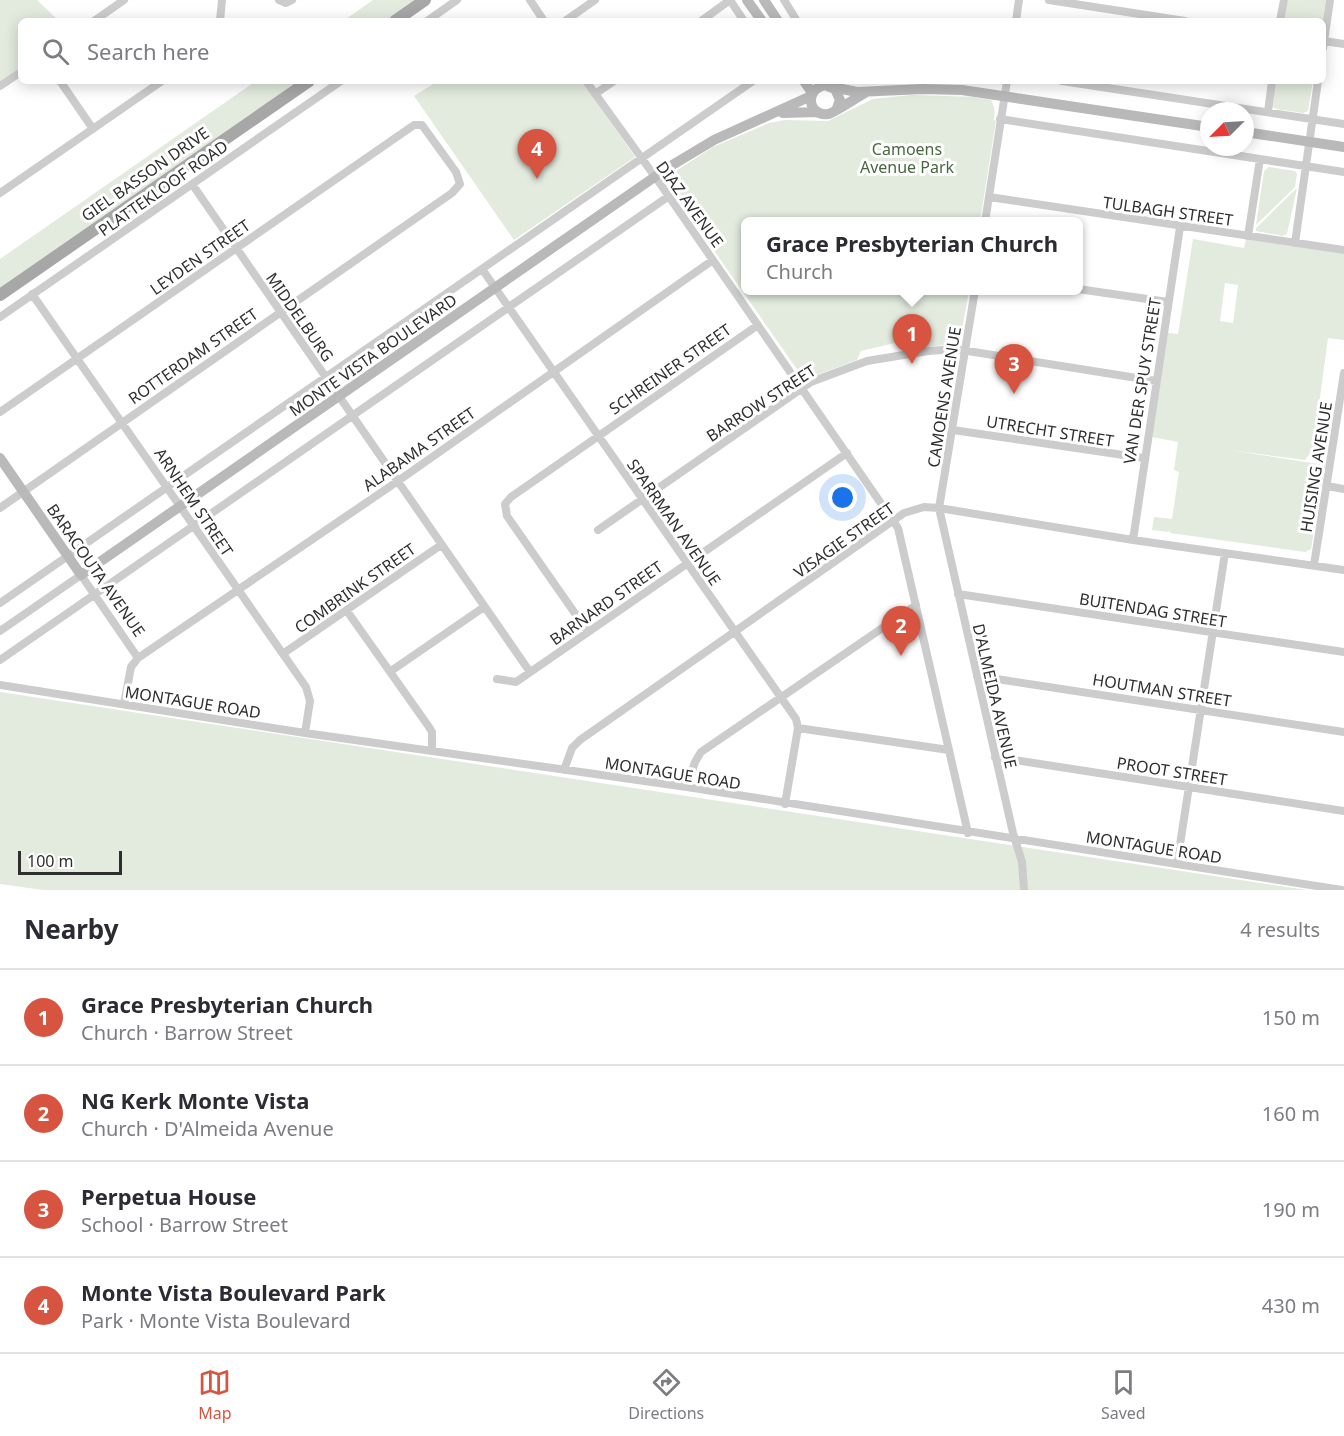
<!DOCTYPE html>
<html lang="en">
<head>
<meta charset="utf-8">
<style>
	:root { --surface:#fff; --page:#f2f2f3; --text:#2b2b33; --muted:#7c7c81; --line:#e1e1e2; --accent:#d75540 }
	body { margin:0; font-family:"Noto Sans",sans-serif; background:var(--page); color:var(--text) }
	.compass { position:absolute; left:1200px; top:102px; width:54px; height:54px; border-radius:50%; background:var(--surface); box-shadow:0 3px 15px #0003; rotate:246deg }
	.scale { position:absolute; left:18px; bottom:15px; width:104px; box-sizing:border-box; padding-left:6px; border:3px solid #2f2f2f; border-top:0; font-size:16px; line-height:21px; white-space:nowrap; color:#2f2f2f; -webkit-text-stroke:4px #fff; paint-order:stroke }
	.you { position:absolute; left:843px; top:498px; width:21px; height:21px; margin:-15px; border:4px solid #fff; border-radius:50%; background:#1a73e8; box-shadow:0 0 0 9px #1a73e833 }
	.badge { display:grid; place-items:center; width:39px; height:39px; border-radius:50%; background:var(--accent); color:#fff; font-size:20px; font-weight:700 }
	.pin { position:absolute; translate:-50% -50px; filter:drop-shadow(0 2px 3px #0008) }
	.pin::after { content:''; position:absolute; top:32px; width:21px; height:18px; background:inherit; clip-path:polygon(0 0,100% 0,50% 100%) }
	.popup { position:absolute; left:741px; top:217px; width:342px; height:78px; box-sizing:border-box; display:grid; place-content:center; border-radius:9px; background:var(--surface); filter:drop-shadow(0 2px 4px #0005); font-size:20px; white-space:nowrap; color:var(--muted) }
	.popup b { font-size:22px; color:var(--text) }
	.popup::after { content:''; position:absolute; left:50%; top:100%; margin-left:-12px; border:12px solid transparent; border-top-color:var(--surface) }
	.list { margin:0; padding:0; list-style:none }
	h2 { display:flex; justify-content:space-between; align-items:center; height:78px; margin:0; padding:0 24px; font-size:26px }
	h2 small { font-size:20px; font-weight:400; color:var(--muted) }
	.list li { display:grid; grid-template-columns:39px 1fr auto; gap:18px; align-items:center; box-sizing:border-box; height:96px; padding:0 24px; border-top:2px solid var(--line) }
	.list b { display:block; font-size:22px; white-space:nowrap }
	.list p { margin:0; font-size:20px; white-space:nowrap; color:var(--muted) }
	.list em { font-size:20px; font-style:normal; color:var(--muted) }
	.icon { flex:none; width:33px; height:33px; fill:none; stroke:currentColor; stroke-width:2; stroke-linecap:round; stroke-linejoin:round }
	.map { position:relative; flex:none; width:1344px; height:890px; overflow:hidden }
	.search { position:absolute; background:var(--surface); box-shadow:0 3px 15px #0003; left:18px; right:18px; top:18px; height:66px; display:flex; align-items:center; gap:15px; box-sizing:border-box; padding:0 21px; border-radius:9px; color:var(--muted); font-size:22px }
	.sheet { height:462px; background:var(--surface) }
	nav { display:flex; justify-content:space-around; align-items:center; box-sizing:border-box; height:84px; border-top:2px solid var(--line); background:var(--surface); font-size:16px; color:var(--muted) }
	nav a { display:grid; justify-items:center; gap:3px }
	nav .on { color:var(--accent) }
	.map>svg:first-child { display:block }
</style>
</head>
<body>
<div class="map">
<svg width="1344" height="890" viewBox="0 0 1344 890">
	<rect width="100%" height="100%" fill="#fff"/>
	<!-- green -->
	<path fill="#e2ebde" fill-rule="evenodd" d="M 0,0 L 37,0 L 59,21 L 21,21 L 21,67 L 0,82 Z
		M 373,0 L 416,0 L 386,21 L 343,21 Z
		M 1288,0 L 1326,0 L 1323,21 L 1284,21 Z
		M 256,81 L 300,81 L 0,289 L 0,259 Z
		M 438,81 L 582,81 L 635,157 L 514,240 L 414,96 Z
		M 1275,81 L 1313,81 L 1308,111 L 1303,113 L 1276,109 L 1273,107 Z
		M 912,95 L 973,97 L 991,100 C 995,108 995,111 994,120 L 996,121 L 980,221 L 746,222 L 746,290 L 969,291 L 961,335 L 958,341 L 953,344 L 908,349 L 903,341 L 861,351 L 857,360 L 809,378 L 803,378 L 669,186 L 668,176 L 713,147 L 769,123 L 785,120 L 828,121 L 873,99 Z
		M 1269,167 L 1295,171 L 1297,174 L 1295,187 L 1256,225 L 1264,171 Z
		M 1297,188 L 1287,234 L 1283,236 L 1256,231 L 1256,228 Z
		M 1193,239 L 1244,248 L 1246,239 L 1344,254 L 1344,340 L 1328,338 L 1313,449 L 1305,460 L 1229,450 L 1325,465 L 1311,549 L 1305,552 L 1170,533 L 1170,530 L 1169,532 L 1152,530 L 1154,517 L 1172,519 L 1179,472 L 1174,470 L 1178,442 L 1152,437 L 1168,333 L 1178,334 ZM 1241,264 L 1233,323 L 1220,321 L 1225,283 L 1238,285 Z
		M 0,692 L 1307,890 L 43,890 L 0,884 Z"/>
	<g fill="none" stroke-linecap="round" stroke-linejoin="round">
		<!-- street -->
		<path stroke="#ccc" stroke-width="8" d="M 279,0 L 286,3 L 292,0
			M 530,0 L 544,21
			M 730,0 L 744,21
			M 784,0 L 797,21
			M 1049,0 L 1185,21
			M 94,21 L 124,0
			M 220,21 L 222,0
			M 427,21 L 457,0
			M 565,21 L 595,0
			M 701,21 L 730,0
			M 1016,21 L 1019,0
			M 1280,21 L 1284,0
			M 1324,41 L 1344,44
			M 1323,48 L 1330,0
			M 60,81 L 93,129
			M 586,81 L 661,185 L 898,528 L 968,833
			M 1062,81 L 1344,124
			M 0,86 L 21,72
			M 595,94 L 614,81
			M 1268,112 L 1272,81
			M 1000,119 L 1344,172
			M 192,184 L 530,672
			M 0,193 L 162,81
			M 989,197 L 1344,250
			M 985,222 L 1007,81
			M 1248,236 L 1260,159
			M 1295,243 L 1318,81
			M 482,269 L 796,719 L 798,728 L 785,804
			M 1078,289 L 1168,302
			M 975,290 L 939,508 L 1013,833 L 1022,862 L 1024,890
			M 32,294 L 306,687 L 310,701 L 305,733
			M 0,317 L 341,81
			M 0,412 L 414,125 L 422,125 L 456,172 L 460,184 L 452,193 L 0,508
			M 953,430 L 1144,458
			M 1327,486 L 1344,489
			M 598,530 L 811,382 L 867,361 L 928,351 L 955,349 L 1156,381
			M 1133,540 L 1180,227
			M 1314,565 L 1344,373
			M 958,594 L 1344,652
			M 0,603 L 753,81
			M 347,611 L 429,727 L 432,732 L 432,751
			M 0,631 L 81,575 L 138,658 L 131,667 L 124,704
			M 588,632 L 507,516 L 505,504 L 511,497 L 758,325
			M 284,653 L 441,545
			M 138,658 L 398,481 L 713,260
			M 0,660 L 669,196
			M 391,671 L 484,607
			M 977,676 L 1344,732
			M 497,679 L 516,682 L 847,453
			M 0,685 L 305,733 L 687,787 L 1342,890
			M 798,728 L 949,750
			M 995,757 L 1344,811
			M 564,770 L 572,748 L 580,740 L 904,513 L 924,507 L 939,508 L 1133,540 L 1344,570
			M 687,787 L 695,762 L 701,752 L 916,605
			M 1177,864 L 1225,553"/>
		<!-- secondary -->
		<path stroke="#b9b9b9" stroke-width="10" d="M 747,0 L 762,21
			M 764,0 L 778,21
			M 804,81 L 812,93
			M 832,87 L 857,92 L 923,89 L 962,90 L 1209,127
			M 837,108 L 840,100 L 835,89 L 825,85 C 803,90 809,117 828,114 C 834,113 857,97 865,93
			M 783,113 L 818,112
			M 1245,132 L 1344,147
			M 0,458 L 81,575 L 669,167 L 714,140 L 811,96"/>
		<!-- primary -->
		<path stroke="#a7a7a7" stroke-width="12" d="M 395,21 L 425,0
			M 0,295 L 309,81"/>
	</g>
	<g text-anchor="middle" dominant-baseline="central" stroke-width="6" stroke-linejoin="round" paint-order="stroke">
		<!-- park labels -->
		<g font-size="16" fill="#4a6740" stroke="#fff">
			<text x="907" y="149">Camoens<tspan x="907" dy="18">Avenue Park</tspan></text>
		</g>
		<!-- street labels -->
		<g font-size="16" fill="#2f2f2f" stroke="#fff">
			<text transform="translate(145 174) rotate(-35)">GIEL BASSON DRIVE</text>
			<text transform="translate(163 188) rotate(-35)">PLATTEKLOOF ROAD</text>
			<text transform="translate(690 204) rotate(54)">DIAZ AVENUE</text>
			<text transform="translate(1168 211) rotate(8)">TULBAGH STREET</text>
			<text transform="translate(200 257) rotate(-35)">LEYDEN STREET</text>
			<text transform="translate(300 317) rotate(55)">MIDDELBURG</text>
			<text transform="translate(373 355) rotate(-35)">MONTE VISTA BOULEVARD</text>
			<text transform="translate(193 356) rotate(-35)">ROTTERDAM STREET</text>
			<text transform="translate(670 369) rotate(-35)">SCHREINER STREET</text>
			<text transform="translate(1142 381) rotate(-81)">VAN DER SPUY STREET</text>
			<text transform="translate(944 397) rotate(-81)">CAMOENS AVENUE</text>
			<text transform="translate(761 403) rotate(-33)">BARROW STREET</text>
			<text transform="translate(1050 431) rotate(9)">UTRECHT STREET</text>
			<text transform="translate(419 449) rotate(-35)">ALABAMA STREET</text>
			<text transform="translate(1316 467) rotate(-81)">HUISING AVENUE</text>
			<text transform="translate(194 502) rotate(56)">ARNHEM STREET</text>
			<text transform="translate(674 522) rotate(55)">SPARRMAN AVENUE</text>
			<text transform="translate(844 540) rotate(-35)">VISAGIE STREET</text>
			<text transform="translate(96 570) rotate(55)">BARACOUTA AVENUE</text>
			<text transform="translate(355 588) rotate(-35)">COMBRINK STREET</text>
			<text transform="translate(606 603) rotate(-35)">BARNARD STREET</text>
			<text transform="translate(1153 610) rotate(9)">BUITENDAG STREET</text>
			<text transform="translate(1162 690) rotate(9)">HOUTMAN STREET</text>
			<text transform="translate(995 696) rotate(77)">D'ALMEIDA AVENUE</text>
			<text transform="translate(193 702) rotate(9)">MONTAGUE ROAD</text>
			<text transform="translate(1172 771) rotate(9)">PROOT STREET</text>
			<text transform="translate(673 773) rotate(9)">MONTAGUE ROAD</text>
			<text transform="translate(1154 847) rotate(9)">MONTAGUE ROAD</text>
		</g>
	</g>
</svg>
<svg class="compass" viewBox="-18 -18 36 36"><path d="M0-13l5 13h-10z" fill="#e53935"/><path d="M0 13l5-13h-10z" fill="#7c7c81"/></svg>
<div class="scale">100 m</div>
<div class="you"></div>
<div class="pin badge" style="left:912px;top:364px">1</div>
<div class="popup"><b>Grace Presbyterian Church</b>Church</div>
<div class="pin badge" style="left:901px;top:656px">2</div>
<div class="pin badge" style="left:1014px;top:394px">3</div>
<div class="pin badge" style="left:537px;top:179px">4</div>
<div class="search"><svg class="icon" aria-label="search" viewBox="0 0 24 24"><circle cx="10" cy="10" r="6"/><path d="M15 15l6 6"/></svg>Search here</div>
</div>
<section class="sheet">
<h2>Nearby<small>4 results</small></h2>
<ul class="list">
<li><span class="badge">1</span><div><b>Grace Presbyterian Church</b><p>Church · Barrow Street</p></div><em>150 m</em></li>
<li><span class="badge">2</span><div><b>NG Kerk Monte Vista</b><p>Church · D'Almeida Avenue</p></div><em>160 m</em></li>
<li><span class="badge">3</span><div><b>Perpetua House</b><p>School · Barrow Street</p></div><em>190 m</em></li>
<li><span class="badge">4</span><div><b>Monte Vista Boulevard Park</b><p>Park · Monte Vista Boulevard</p></div><em>430 m</em></li>
</ul>
</section>
<nav>
<a class="on"><svg class="icon" aria-label="map" viewBox="0 0 24 24"><path d="M3 6l6-2 6 2 6-2v14l-6 2-6-2-6 2zM9 4v14M15 6v14"/></svg>Map</a>
<a><svg class="icon" aria-label="directions" viewBox="0 0 24 24"><path d="M12 3l9 9-9 9-9-9zM9 14v-3h6M13 9l2 2-2 2"/></svg>Directions</a>
<a><svg class="icon" aria-label="saved" viewBox="0 0 24 24"><path d="M7 4h10v16l-5-4-5 4z"/></svg>Saved</a>
</nav>
</body>
</html>
